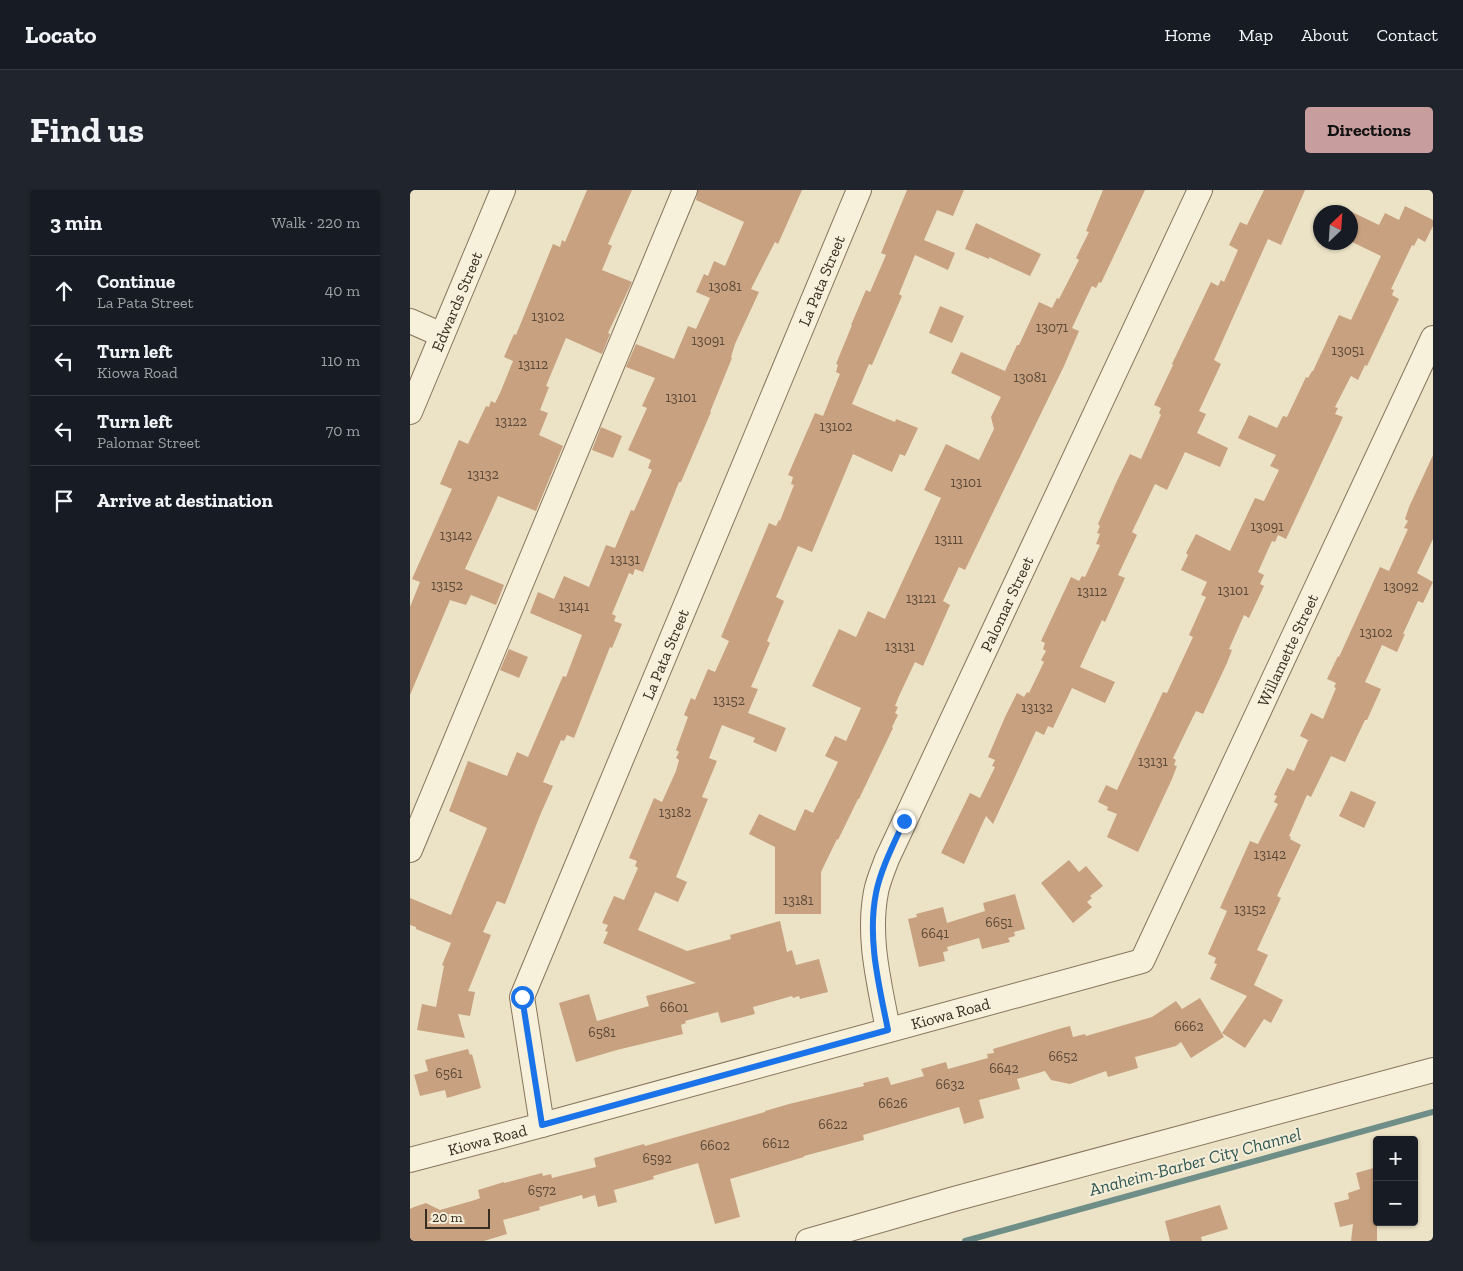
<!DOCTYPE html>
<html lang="en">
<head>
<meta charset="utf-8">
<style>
	:root { --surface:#171b24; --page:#20242c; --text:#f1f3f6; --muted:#9ea1a6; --line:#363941; --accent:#c79d9d }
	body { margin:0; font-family:"Zilla Slab",serif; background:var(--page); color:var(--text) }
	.controls { position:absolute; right:15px; bottom:15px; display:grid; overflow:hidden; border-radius:5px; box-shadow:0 1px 4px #0004 }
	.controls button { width:45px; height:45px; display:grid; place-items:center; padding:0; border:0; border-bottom:1px solid var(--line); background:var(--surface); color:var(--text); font:25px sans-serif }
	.compass { position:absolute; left:903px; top:15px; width:45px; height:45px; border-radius:50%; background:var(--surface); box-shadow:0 1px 4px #0004; rotate:25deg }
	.scale { position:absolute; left:15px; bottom:12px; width:65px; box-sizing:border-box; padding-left:5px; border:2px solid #382d20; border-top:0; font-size:14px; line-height:18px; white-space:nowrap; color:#382d20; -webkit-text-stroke:4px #f4edd7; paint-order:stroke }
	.stop { position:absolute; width:15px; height:15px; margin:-11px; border:4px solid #1a73e8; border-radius:50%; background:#fff }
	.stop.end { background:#1a73e8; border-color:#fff; box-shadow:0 1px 5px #0008 }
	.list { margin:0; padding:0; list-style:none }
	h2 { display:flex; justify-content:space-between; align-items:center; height:65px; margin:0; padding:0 20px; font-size:21px }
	h2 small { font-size:16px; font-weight:400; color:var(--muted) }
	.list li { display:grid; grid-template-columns:32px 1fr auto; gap:15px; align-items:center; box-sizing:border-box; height:70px; padding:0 20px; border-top:1px solid var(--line) }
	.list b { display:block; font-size:19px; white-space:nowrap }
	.list p { margin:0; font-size:16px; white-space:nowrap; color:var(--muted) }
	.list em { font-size:16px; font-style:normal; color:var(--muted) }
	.icon { flex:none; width:28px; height:28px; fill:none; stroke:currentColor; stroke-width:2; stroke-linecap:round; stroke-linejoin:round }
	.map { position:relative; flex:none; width:1023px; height:1051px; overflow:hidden; border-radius:5px }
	header { display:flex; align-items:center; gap:30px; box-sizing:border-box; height:70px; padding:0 25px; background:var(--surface); border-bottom:1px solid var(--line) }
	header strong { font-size:24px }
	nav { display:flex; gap:28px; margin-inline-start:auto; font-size:18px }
	.intro { display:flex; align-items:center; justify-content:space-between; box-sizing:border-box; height:120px; padding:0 30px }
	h1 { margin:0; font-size:35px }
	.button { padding:12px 22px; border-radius:5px; background:var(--accent); color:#111; font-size:18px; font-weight:700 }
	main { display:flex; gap:30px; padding:0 30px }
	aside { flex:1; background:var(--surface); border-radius:5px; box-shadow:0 1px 4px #0004 }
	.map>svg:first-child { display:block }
</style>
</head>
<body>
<header>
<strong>Locato</strong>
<nav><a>Home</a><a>Map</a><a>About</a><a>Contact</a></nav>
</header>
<div class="intro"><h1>Find us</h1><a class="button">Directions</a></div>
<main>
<aside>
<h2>3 min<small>Walk · 220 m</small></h2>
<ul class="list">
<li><svg class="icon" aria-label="ahead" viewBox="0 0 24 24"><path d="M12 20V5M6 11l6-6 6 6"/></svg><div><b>Continue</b><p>La Pata Street</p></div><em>40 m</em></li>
<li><svg class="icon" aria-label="left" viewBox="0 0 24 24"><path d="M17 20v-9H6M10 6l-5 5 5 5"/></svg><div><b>Turn left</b><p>Kiowa Road</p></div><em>110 m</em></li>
<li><svg class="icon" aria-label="left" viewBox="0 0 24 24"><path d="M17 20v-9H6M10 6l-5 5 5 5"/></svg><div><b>Turn left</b><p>Palomar Street</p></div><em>70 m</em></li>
<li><svg class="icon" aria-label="arrive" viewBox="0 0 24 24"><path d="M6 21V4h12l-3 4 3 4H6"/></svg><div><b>Arrive at destination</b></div></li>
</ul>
</aside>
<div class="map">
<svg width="1023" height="1051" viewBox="0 0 1023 1051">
	<rect width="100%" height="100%" fill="#ece3c7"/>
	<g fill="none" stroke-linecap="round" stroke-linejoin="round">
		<!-- stream -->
		<path stroke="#6f8e88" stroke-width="6" d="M 555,1051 L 1023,922"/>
	</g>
	<!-- building -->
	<path fill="#c8a180" d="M 177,0 L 222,0 L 198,54 L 202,56 L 192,80 L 222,92 L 198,143 L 200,144 L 192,164 L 156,148 L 136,196 L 139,197 L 130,220 L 138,223 L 129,245 L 153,256 L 126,321 L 88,306 L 55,379 L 94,395 L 86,415 L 61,405 L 56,415 L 40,410 L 0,505 L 0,417 L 10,392 L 2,389 L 42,299 L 30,294 L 49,250 L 58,254 L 76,216 L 79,217 L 81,211 L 85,213 L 90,203 L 103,171 L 94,167 L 104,144 L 106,145 L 143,54 L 150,57 L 152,50 L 155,52 Z
		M 288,0 L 392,0 L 368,54 L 365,52 L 341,99 L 349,102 L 325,154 L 321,167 L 322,168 L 300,222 L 301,222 L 271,292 L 269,292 L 233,382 L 225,379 L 223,385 L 219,383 L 202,424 L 206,426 L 204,431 L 212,434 L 202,458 L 200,457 L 164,548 L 157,545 L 154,551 L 151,550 L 133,592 L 143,596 L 131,623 L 95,714 L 87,711 L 73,742 L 81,745 L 58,801 L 65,802 L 60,826 L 48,824 L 55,848 L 7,840 L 12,814 L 26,817 L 34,776 L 32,775 L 41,753 L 6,739 L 6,737 L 0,735 L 0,708 L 41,725 L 57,686 L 77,638 L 39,621 L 58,571 L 97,586 L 107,562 L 118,567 L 153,486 L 156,487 L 172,445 L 120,423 L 128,402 L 144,409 L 154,386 L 179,397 L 196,355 L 205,358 L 221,320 L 224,321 L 242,280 L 238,278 L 241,270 L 218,260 L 237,218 L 232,216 L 245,188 L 216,177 L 226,154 L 264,169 L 278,136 L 286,139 L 300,108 L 286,102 L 294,84 L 298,86 L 304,71 L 315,76 L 334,32 L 286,10 Z
		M 497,0 L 554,0 L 543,26 L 527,20 L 514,50 L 545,63 L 538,80 L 505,65 L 489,104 L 492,106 L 462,175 L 459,174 L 442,214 L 485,232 L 486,229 L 508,238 L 495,266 L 490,264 L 482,282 L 443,264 L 402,362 L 388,356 L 366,407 L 374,411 L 357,451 L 360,453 L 341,497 L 348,499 L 338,523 L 376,538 L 366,562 L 343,552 L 345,548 L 312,535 L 299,568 L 307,571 L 292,607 L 298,609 L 266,687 L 277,692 L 268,712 L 245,702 L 228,740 L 277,761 L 321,749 L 320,745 L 370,731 L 377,762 L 382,760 L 386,775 L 409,769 L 418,802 L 390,809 L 389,806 L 383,808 L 382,806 L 343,817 L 345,824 L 311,833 L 308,822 L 275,831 L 276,833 L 271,835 L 273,844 L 207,860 L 166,872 L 149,813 L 179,804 L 187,831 L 239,816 L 236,806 L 286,793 L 193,753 L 198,742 L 195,741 L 198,735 L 192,733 L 204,706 L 214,710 L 228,678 L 225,676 L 227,671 L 219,668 L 244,608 L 252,612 L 266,581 L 269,570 L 266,568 L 269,562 L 266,560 L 278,527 L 274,525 L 281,508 L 285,510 L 298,479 L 305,482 L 319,451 L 311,447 L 359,333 L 366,336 L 369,330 L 370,331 L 384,295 L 381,294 L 383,287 L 378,285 L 405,223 L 413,226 L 415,221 L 430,184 L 426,182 L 428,175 L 426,174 L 442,135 L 441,135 L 456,100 L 460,102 L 476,65 L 471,63 Z
		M 693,0 L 735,0 L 691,93 L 689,92 L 686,98 L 682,96 L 677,106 L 662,138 L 669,141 L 654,176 L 555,380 L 549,377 L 533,411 L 540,415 L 513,476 L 505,472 L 489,506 L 485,516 L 488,517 L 485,523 L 488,525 L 482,537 L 483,538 L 449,609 L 448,609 L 428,650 L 427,649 L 411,682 L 411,724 L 365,724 L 365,657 L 339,644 L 349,624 L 385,641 L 395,619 L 403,623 L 428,572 L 415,566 L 425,546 L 436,551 L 451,518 L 402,496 L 429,439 L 446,447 L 458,421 L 475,429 L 531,308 L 514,300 L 536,254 L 569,270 L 584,239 L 581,227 L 591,207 L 541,183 L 551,162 L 595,181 L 607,155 L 609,155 L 629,112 L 642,118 L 647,108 L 649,109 L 669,70 L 666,68 L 679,42 L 676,41 Z
		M 854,0 L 895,0 L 871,55 L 858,49 L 804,170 L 811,174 L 789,221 L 796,224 L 787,243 L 818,258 L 810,277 L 775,262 L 757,300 L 745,294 L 722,342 L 727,345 L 708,385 L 715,388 L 695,432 L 692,430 L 670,477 L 705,492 L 695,513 L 662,498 L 643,538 L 638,536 L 634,545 L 626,541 L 583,634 L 576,626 L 554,674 L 531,663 L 560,603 L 570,608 L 585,577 L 582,576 L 585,570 L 578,567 L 595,527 L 607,503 L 614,507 L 617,502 L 619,503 L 634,472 L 631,470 L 636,461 L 633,459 L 635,453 L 631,451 L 661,387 L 669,391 L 672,386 L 675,387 L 690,355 L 686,354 L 690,344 L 687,343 L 690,336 L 688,334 L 706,293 L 720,264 L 731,269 L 751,225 L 749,223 L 751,218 L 744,215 L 763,175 L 762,174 L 801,92 L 808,96 L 811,90 L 814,92 L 828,60 L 819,55 L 830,32 L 837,35 Z
		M 995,16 L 1023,30 L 1023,36 L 1015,52 L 1008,48 L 1004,56 L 1002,55 L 981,99 L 984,100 L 982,105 L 989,109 L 978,132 L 957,176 L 955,175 L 948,190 L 941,186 L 925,217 L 928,218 L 925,224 L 933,227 L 876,349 L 868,345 L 865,352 L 862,351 L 848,382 L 854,385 L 850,394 L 854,396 L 839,428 L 834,425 L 819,459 L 822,460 L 817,473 L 793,524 L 786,521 L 783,527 L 763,568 L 766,570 L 764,575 L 767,576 L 762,589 L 728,662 L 697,647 L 707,624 L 697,620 L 698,617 L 688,612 L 696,595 L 707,600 L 753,502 L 757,503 L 783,447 L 779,445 L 796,407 L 791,405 L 797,392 L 771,380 L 778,365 L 776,363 L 786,344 L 820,361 L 845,308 L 854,311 L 869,280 L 860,276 L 866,265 L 828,248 L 839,225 L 867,238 L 873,226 L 877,227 L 896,187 L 898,188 L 902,181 L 903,181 L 929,125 L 941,130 L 971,66 L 940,51 L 940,21 L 969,35 L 975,23 L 989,30 Z
		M 566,33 L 631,64 L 620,86 L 579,67 L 579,69 L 555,59 Z
		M 530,116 L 554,126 L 542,153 L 519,143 Z
		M 191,237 L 212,246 L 203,268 L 182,260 Z
		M 1023,265 L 1023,349 L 1007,383 L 1023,392 L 1013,413 L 1008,411 L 993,444 L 995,444 L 987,462 L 972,455 L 955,492 L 971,499 L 957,530 L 955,530 L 935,572 L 921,566 L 901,607 L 897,605 L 879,646 L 881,647 L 880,649 L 891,655 L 867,706 L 871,708 L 847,760 L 858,765 L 844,795 L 873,810 L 861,833 L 854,829 L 835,858 L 812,843 L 837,806 L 800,789 L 807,774 L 804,773 L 806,768 L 798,764 L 817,721 L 810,718 L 840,651 L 848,654 L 868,614 L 864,612 L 867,606 L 864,605 L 877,578 L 884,581 L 898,550 L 890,546 L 901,523 L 913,529 L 926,498 L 924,497 L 926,493 L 917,489 L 928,466 L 929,467 L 970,377 L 979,381 L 998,339 L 994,338 L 998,331 L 995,329 L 999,317 Z
		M 99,459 L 118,467 L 109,488 L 90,480 Z
		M 941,601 L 966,612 L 954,638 L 929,626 Z
		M 659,670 L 669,682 L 676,676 L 693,696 L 680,706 L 682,708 L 677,712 L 682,717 L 663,733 L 631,693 Z
		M 605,704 L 615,739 L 604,742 L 605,746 L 598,748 L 600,752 L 572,759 L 569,748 L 537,757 L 538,761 L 533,762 L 535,771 L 509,777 L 498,729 L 507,727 L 506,724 L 533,717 L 537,733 L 575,721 L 573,713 Z
		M 790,808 L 814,847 L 781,868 L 771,852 L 766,856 L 725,867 L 728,878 L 698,887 L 696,881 L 660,894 L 641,890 L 635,881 L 607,889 L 610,899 L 569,910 L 574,928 L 554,934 L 549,917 L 453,945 L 454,950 L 394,966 L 394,967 L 320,989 L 330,1027 L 305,1034 L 288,973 L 243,986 L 244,989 L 204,1000 L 207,1012 L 188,1017 L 185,1005 L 173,1009 L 172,1005 L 129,1017 L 130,1020 L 93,1030 L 97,1044 L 74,1051 L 0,1051 L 0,1019 L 4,1017 L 16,1013 L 30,1020 L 65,1010 L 70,1008 L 68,1000 L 94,992 L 94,993 L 132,983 L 133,986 L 141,984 L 142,988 L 186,977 L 184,968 L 234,954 L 235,956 L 355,922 L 355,921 L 379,914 L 454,896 L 453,893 L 478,887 L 481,895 L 514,886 L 511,879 L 536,872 L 538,879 L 578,868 L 577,864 L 584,863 L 583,859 L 652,838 L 660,836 L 663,847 L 675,844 L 676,846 L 742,827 L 766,811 L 772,819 Z
		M 58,859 L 60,865 L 62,864 L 71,898 L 37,908 L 35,900 L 10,906 L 4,885 L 18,881 L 15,870 Z
		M 967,977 L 967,1051 L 941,1051 L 943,1034 L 930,1037 L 924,1013 L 939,1009 L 938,1003 L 950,999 L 946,983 Z
		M 810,1015 L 818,1039 L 791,1047 L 792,1051 L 760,1051 L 755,1031 Z"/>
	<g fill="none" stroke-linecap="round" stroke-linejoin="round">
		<defs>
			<g id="minor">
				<path d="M 0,131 L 32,145"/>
				<path id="s1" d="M 0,222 L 93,0"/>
				<path d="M 0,660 L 275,0"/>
				<path id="s2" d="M 478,840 C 470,795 457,749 466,702 C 468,691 473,680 477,669 L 790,0"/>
				<path id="s3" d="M 132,935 L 112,807 L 449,0"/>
				<path id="s4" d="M 0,970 L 132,935 L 732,771 L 1023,148"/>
				<path d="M 398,1051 L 544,1009 L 1023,880"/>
			</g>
		</defs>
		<!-- minor casing -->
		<use href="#minor" stroke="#87755e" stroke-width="26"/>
		<!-- minor -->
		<use href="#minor" stroke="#f7f0da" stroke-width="24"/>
	</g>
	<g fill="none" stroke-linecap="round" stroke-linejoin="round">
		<!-- route -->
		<path stroke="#1a73e8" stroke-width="6" d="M 112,807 L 132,935 L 478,840 C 469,795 457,749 466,703 C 471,678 484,654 494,631"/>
	</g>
	<g text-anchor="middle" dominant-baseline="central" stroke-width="4" stroke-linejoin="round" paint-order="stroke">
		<!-- number labels -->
		<g font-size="14" fill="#5c4a38">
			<text x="315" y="96">13081</text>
			<text x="138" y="126">13102</text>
			<text x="642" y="137">13071</text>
			<text x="298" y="150">13091</text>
			<text x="938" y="160">13051</text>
			<text x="123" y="174">13112</text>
			<text x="620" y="187">13081</text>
			<text x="271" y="207">13101</text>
			<text x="101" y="231">13122</text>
			<text x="426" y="236">13102</text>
			<text x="73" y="284">13132</text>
			<text x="556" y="292">13101</text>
			<text x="857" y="336">13091</text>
			<text x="46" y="345">13142</text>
			<text x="539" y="349">13111</text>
			<text x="215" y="369">13131</text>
			<text x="37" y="395">13152</text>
			<text x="991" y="396">13092</text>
			<text x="823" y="400">13101</text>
			<text x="682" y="401">13112</text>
			<text x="511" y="408">13121</text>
			<text x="164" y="416">13141</text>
			<text x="966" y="442">13102</text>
			<text x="490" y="456">13131</text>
			<text x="319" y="510">13152</text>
			<text x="627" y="517">13132</text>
			<text x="743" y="571">13131</text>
			<text x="265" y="622">13182</text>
			<text x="860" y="664">13142</text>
			<text x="388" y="710">13181</text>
			<text x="840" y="719">13152</text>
			<text x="589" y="732">6651</text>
			<text x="525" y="743">6641</text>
			<text x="264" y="817">6601</text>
			<text x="779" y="836">6662</text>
			<text x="192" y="842">6581</text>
			<text x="653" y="866">6652</text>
			<text x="594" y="878">6642</text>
			<text x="39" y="883">6561</text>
			<text x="540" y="894">6632</text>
			<text x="483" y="913">6626</text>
			<text x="423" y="934">6622</text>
			<text x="366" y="953">6612</text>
			<text x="305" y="955">6602</text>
			<text x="247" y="968">6592</text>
			<text x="132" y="1000">6572</text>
		</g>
		<!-- street labels -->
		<g font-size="16" fill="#382d20" stroke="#f4edd7">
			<text stroke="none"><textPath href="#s3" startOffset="906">La Pata Street</textPath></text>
			<text stroke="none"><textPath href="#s1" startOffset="120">Edwards Street</textPath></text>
			<text stroke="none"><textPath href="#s2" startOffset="456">Palomar Street</textPath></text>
			<text stroke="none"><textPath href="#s4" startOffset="1102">Willamette Street</textPath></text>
			<text stroke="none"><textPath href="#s3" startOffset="501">La Pata Street</textPath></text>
			<text stroke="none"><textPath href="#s4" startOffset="560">Kiowa Road</textPath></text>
			<text stroke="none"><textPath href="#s4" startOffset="80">Kiowa Road</textPath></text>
		</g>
		<!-- water labels -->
		<g font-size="18" font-style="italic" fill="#315756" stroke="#f4edd7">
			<text transform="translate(785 972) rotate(-15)">Anaheim-Barber City Channel</text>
		</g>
	</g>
</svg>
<div class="controls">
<button>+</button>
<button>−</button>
</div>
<svg class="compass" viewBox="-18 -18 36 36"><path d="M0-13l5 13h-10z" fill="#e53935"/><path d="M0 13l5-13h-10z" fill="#9ea1a6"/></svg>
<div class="scale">20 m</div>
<div class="stop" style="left:112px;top:807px"></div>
<div class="stop end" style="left:494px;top:631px"></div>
</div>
</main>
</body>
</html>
